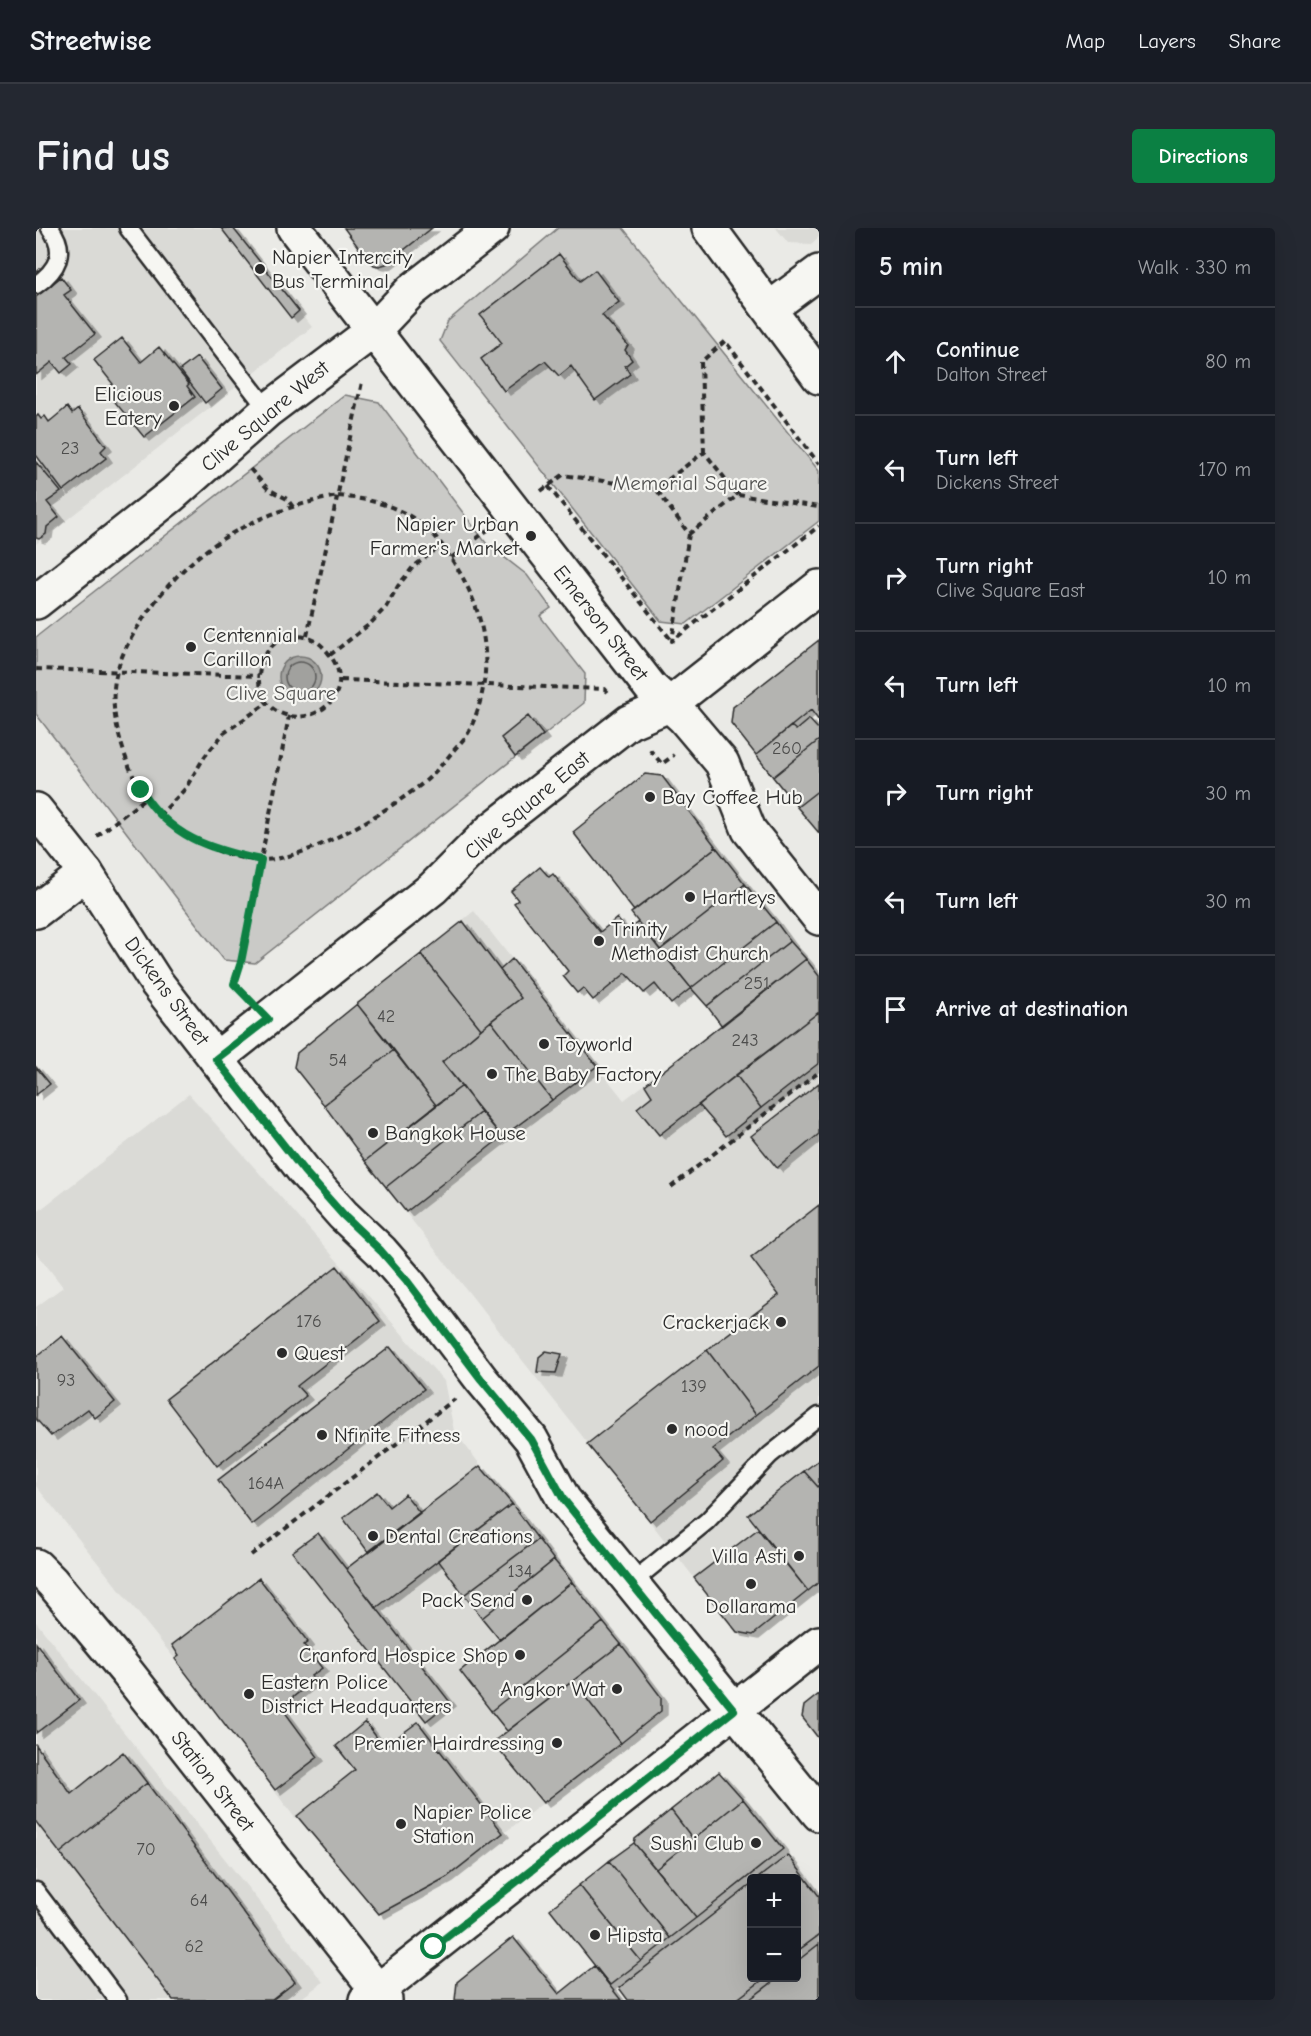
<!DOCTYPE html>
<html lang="en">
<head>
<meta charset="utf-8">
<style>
	:root { --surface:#171b24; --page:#242831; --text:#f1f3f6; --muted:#9ea1a6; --line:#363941; --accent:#0b8043 }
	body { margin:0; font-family:"Comic Neue",sans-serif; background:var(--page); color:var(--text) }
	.controls { position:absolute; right:18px; bottom:18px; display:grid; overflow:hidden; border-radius:6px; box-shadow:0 6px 24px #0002 }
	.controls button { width:54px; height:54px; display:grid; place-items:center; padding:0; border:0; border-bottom:2px solid var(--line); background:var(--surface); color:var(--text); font:30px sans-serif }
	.stop { position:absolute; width:18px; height:18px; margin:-14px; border:4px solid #0b8043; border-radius:50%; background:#fff }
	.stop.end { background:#0b8043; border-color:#fff; box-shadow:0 2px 6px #0008 }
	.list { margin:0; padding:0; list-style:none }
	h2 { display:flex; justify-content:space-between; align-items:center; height:78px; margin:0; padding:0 24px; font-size:26px }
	h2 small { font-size:20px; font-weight:400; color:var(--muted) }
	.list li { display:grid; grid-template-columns:39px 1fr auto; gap:18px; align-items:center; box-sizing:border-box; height:108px; padding:0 24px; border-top:2px solid var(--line) }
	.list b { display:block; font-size:22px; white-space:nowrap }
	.list p { margin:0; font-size:20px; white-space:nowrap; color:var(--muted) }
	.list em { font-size:20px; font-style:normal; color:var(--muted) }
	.icon { flex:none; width:33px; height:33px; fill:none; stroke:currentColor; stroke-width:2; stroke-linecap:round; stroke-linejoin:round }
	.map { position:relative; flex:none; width:783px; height:1772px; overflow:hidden; border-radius:6px }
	header { display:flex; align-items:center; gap:36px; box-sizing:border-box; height:84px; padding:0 30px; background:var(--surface); border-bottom:2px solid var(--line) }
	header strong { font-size:28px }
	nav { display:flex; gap:33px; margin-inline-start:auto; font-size:21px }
	.intro { display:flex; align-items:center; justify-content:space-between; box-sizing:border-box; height:144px; padding:0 36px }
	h1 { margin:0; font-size:42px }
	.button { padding:15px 27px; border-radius:6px; background:var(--accent); color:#fff; font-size:21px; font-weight:700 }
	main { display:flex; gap:36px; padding:0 36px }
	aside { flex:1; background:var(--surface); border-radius:6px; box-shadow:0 6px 24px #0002 }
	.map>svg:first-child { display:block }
</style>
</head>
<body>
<header>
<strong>Streetwise</strong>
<nav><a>Map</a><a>Layers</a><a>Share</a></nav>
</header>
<div class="intro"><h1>Find us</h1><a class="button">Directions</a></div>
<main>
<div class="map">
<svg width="783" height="1772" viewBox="0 0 783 1772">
	<defs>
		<filter id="shadow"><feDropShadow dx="6" dy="4" stdDeviation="0" flood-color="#0004"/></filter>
	</defs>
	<rect width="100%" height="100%" fill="#eaeae6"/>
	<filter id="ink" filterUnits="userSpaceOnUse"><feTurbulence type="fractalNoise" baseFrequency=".0167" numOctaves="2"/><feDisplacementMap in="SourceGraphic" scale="12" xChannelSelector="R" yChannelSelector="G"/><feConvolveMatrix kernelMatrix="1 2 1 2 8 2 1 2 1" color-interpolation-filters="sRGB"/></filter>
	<g filter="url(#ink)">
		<!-- built -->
		<path fill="#dadad6" d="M 0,0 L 197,0 L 276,99 L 0,316 Z
			M 740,0 L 783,0 L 783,9 L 775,16 L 752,15 Z
			M 609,546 L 626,548 L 783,748 L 783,1354 L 717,1407 L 701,1404 L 329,933 L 258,839 L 261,825 L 438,683 L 588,872 L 685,799 L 671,778 L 595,685 L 597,682 L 537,604 Z
			M 153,866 L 408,1153 L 418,1203 L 625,1469 L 625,1483 L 585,1515 L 411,1649 L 343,1686 L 262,1588 L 259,1590 L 139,1431 L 0,1258 L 0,1079 L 27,1059 L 0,1024 L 0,985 Z
			M 0,1394 L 287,1754 L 263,1772 L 0,1772 Z"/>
		<!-- green -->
		<path fill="#cacac7" stroke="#7a7a79" stroke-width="1.5" d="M 522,0 L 587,0 L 783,243 L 783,293 L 650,396 L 625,393 L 404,113 L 412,93 Z
			M 309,167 L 343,174 L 450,315 L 491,347 L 515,380 L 504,388 L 549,446 L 548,475 L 219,735 L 188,732 L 0,486 L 0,409 Z"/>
		<!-- water -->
		<path fill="#a1a19e" stroke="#727270" stroke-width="1.5" d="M243 449a21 21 0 1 1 42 0a21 21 0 1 1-42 0Z"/>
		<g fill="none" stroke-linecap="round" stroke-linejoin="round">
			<!-- shore -->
			<path stroke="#5a5a59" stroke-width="1.5" d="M249 449a15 15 0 1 1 30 0a15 15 0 1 1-30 0Z"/>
		</g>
		<!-- building -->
		<path fill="#b4b4b1" stroke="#2b2b2b" stroke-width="1.5" filter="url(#shadow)" d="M 185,0 L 197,0 L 263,83 L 255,90 Z
			M 308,0 L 396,0 L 350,36 L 343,38 L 338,37 L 331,31 Z
			M 523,26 L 544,53 L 559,42 L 583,74 L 566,87 L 592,117 L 589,122 L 596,132 L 589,138 L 594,146 L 559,172 L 535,138 L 523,148 L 509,133 L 468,163 L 445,131 L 466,115 L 444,87 Z
			M 25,49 L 35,62 L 28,67 L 59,106 L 30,129 L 36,136 L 25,145 L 16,134 L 0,147 L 0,69 Z
			M 86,110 L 105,134 L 123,119 L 153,156 L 151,158 L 159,169 L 108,209 L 69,162 L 77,156 L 58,132 Z
			M 161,129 L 186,161 L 169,175 L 144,142 Z
			M 31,179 L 36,186 L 42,181 L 70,218 L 65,223 L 70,230 L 27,263 L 0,227 L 0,189 L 2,187 L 5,191 L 9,188 L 13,194 Z
			M 0,234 L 25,264 L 11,274 L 23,289 L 11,299 L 10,306 L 3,311 L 0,310 Z
			M 783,412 L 783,493 L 775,482 L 720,527 L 695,495 L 697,479 Z
			M 492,488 L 507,507 L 479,529 L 465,510 Z
			M 773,491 L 783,502 L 783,512 L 737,549 L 720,527 L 755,498 L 760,502 Z
			M 783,512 L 783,562 L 761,579 L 737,549 Z
			M 609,546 L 626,548 L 680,619 L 598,683 L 537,604 Z
			M 783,562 L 783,605 L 761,579 Z
			M 680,619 L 709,656 L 624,722 L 595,685 Z
			M 504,639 L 513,649 L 517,646 L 564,704 L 581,690 L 591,703 L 602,694 L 655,760 L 635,776 L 619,756 L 608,765 L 590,745 L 557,772 L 547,760 L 541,765 L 527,748 L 532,743 L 478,675 L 482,672 L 475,663 Z
			M 709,656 L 740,694 L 655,760 L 624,722 Z
			M 427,693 L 485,770 L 445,801 L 385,726 Z
			M 740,694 L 754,713 L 671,778 L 655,760 Z
			M 754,713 L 770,731 L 686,798 L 671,778 Z
			M 385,726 L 445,801 L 406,834 L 426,858 L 400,877 L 321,776 Z
			M 476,731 L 561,838 L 516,872 L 455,793 L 485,770 L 464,742 Z
			M 770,731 L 783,748 L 783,784 L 623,907 L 601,880 L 616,868 L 609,857 Z
			M 321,776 L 358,822 L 288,877 L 258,839 L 261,825 Z
			M 783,784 L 783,835 L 725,880 L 700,847 Z
			M 455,793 L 516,872 L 466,909 L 406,834 Z
			M 358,822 L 400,877 L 329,933 L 288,877 Z
			M 0,839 L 14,856 L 0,867 Z
			M 700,847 L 725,880 L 690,908 L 663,877 Z
			M 783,855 L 783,906 L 741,940 L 715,908 Z
			M 426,858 L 445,884 L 350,959 L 329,933 Z
			M 445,884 L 466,909 L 370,984 L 350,959 Z
			M 783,977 L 783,1138 L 720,1187 L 671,1122 L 743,1067 L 715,1030 Z
			M 301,1038 L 344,1093 L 261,1158 L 270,1168 L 181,1238 L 130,1171 Z
			M 26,1108 L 79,1174 L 59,1190 L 52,1181 L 15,1208 L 0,1191 L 0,1129 Z
			M 354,1119 L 388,1161 L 216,1297 L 182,1252 Z
			M 671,1122 L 720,1187 L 677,1221 L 687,1233 L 614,1293 L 551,1216 Z
			M 510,1123 L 526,1126 L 520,1145 L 501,1144 L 503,1129 Z
			M 783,1232 L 783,1260 L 768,1243 Z
			M 444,1238 L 476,1276 L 340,1380 L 310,1341 Z
			M 768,1243 L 783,1260 L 783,1354 L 772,1363 L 712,1287 Z
			M 341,1264 L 353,1279 L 369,1266 L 384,1285 L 333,1325 L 307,1290 Z
			M 476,1276 L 502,1311 L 428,1367 L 402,1332 Z
			M 722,1301 L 772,1363 L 717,1407 L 701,1404 L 658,1350 Z
			M 282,1305 L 414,1474 L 390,1493 L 256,1324 Z
			M 502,1311 L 518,1332 L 446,1390 L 428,1367 Z
			M 518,1332 L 536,1354 L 464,1412 L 446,1390 Z
			M 223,1350 L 272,1414 L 268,1417 L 286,1440 L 275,1448 L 278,1452 L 245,1479 L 282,1529 L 239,1562 L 139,1431 L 143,1428 L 136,1417 Z
			M 536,1354 L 567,1394 L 455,1483 L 424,1443 Z
			M 567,1394 L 585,1416 L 471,1503 L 455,1483 Z
			M 0,1415 L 43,1472 L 0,1505 Z
			M 585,1416 L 625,1469 L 625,1483 L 585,1515 L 537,1453 Z
			M 537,1453 L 585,1515 L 507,1575 L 457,1514 Z
			M 783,1466 L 783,1511 L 766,1489 L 768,1478 Z
			M 329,1494 L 348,1519 L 382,1494 L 467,1605 L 411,1649 L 343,1686 L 261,1588 L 319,1542 L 300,1518 Z
			M 0,1517 L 35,1566 L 87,1524 L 111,1555 L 24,1625 L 0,1594 Z
			M 683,1544 L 707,1571 L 657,1611 L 635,1582 Z
			M 111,1555 L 259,1754 L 236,1772 L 137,1772 L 24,1625 Z
			M 707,1571 L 747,1621 L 660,1690 L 620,1641 Z
			M 635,1582 L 657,1611 L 620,1641 L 598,1615 L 599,1611 Z
			M 598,1615 L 660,1690 L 634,1710 L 573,1633 Z
			M 752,1627 L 783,1668 L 783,1707 L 760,1724 L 760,1650 L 722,1650 Z
			M 573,1633 L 634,1710 L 605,1733 L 543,1657 Z
			M 716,1656 L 716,1750 L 729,1750 L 700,1772 L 592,1772 L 583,1760 Z
			M 543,1657 L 605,1733 L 574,1757 L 514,1681 Z
			M 477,1709 L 523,1766 L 558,1738 L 585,1772 L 419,1772 L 421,1754 Z
			M 783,1716 L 783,1772 L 713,1772 L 742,1750 L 760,1750 L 760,1734 Z"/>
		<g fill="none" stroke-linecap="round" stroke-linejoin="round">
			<defs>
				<path id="lane" d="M 92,0 L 232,182
					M 0,57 C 21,42 32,24 14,0
					M 595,1355 L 671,1293 L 734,1227 L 783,1188
					M 0,1663 L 82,1772"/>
				<path id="street" d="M 258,0 L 615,460 L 648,490 L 686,535 L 713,602 L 783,690
					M 0,374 L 136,267 L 232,182 L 338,102 L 375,63 L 456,0
					M 0,683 L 50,645
					M 180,831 L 397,660 L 455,602 L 593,494 L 633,477 L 783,359"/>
				<path id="secondary" d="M 673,0 L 783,149
					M 733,81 L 783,44
					M 0,582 L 50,645 L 120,754 L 180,831 L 268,943 L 307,987 L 345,1023 L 371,1053 L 445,1151 L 495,1211 L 528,1272 L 783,1586
					M 0,1338 L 16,1354 L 90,1443 L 349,1772
					M 330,1772 L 783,1415"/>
			</defs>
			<!-- lane casing -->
			<use href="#lane" stroke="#2b2b2b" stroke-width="21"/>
			<!-- street casing -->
			<use href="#street" stroke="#2b2b2b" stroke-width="38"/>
			<!-- secondary casing -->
			<use href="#secondary" stroke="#2b2b2b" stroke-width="38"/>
			<!-- path -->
			<path stroke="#2b2b2b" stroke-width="4" stroke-dasharray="6 4.5" stroke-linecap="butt" d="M 668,224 L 665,134 L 689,113 L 783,236
				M 214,241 L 232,261 L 251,271 L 257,279
				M 512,258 L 636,413
				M 505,263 L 527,247 L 620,261 L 668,224 L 702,267 L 653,306 L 620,261
				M 702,267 L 783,279
				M 302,268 C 333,271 361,277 387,297 C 399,306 408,319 416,332 C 450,383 461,441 435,499 C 432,508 424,515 418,522 C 408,534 396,549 382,559 C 346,586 271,633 224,632 C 195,631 163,616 140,600 C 112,580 97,553 87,521 C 69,465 77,435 109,388 C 156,318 220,283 302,268 Z
				M 653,306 L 636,413 L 783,298
				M 415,330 L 453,301
				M 253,408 C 272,408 281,410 293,426 C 328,470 264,510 232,476 C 217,460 222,431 237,417 C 241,413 248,411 253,408 Z
				M 271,408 L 326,154
				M 294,427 L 335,395 L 350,379 L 362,358 L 377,339 L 406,317
				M 0,441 L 223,448
				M 305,452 L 569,461 L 574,467
				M 614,522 L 626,536 L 638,527
				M 123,588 L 149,561 L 169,528 L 188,505 L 231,475
				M 61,608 L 110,570
				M 209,767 L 199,756 L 205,734 L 253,488
				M 635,959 L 783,844
				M 215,1327 L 419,1171"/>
			<!-- lane -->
			<use href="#lane" stroke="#f6f6f2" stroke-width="16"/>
			<!-- street -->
			<use href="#street" stroke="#f6f6f2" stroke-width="33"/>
			<!-- secondary -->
			<use href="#secondary" stroke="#f6f6f2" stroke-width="33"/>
		</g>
	</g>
	<g fill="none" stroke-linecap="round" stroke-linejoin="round" filter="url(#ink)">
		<!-- route -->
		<path stroke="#0b8043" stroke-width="8" d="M 105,562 C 134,609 173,621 225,632 L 205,734 L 198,756 L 232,791 L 180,831 L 268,943 L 307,987 L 345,1023 L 371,1053 L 445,1151 L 495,1211 L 528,1272 L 698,1482 L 398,1719"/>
	</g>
	<!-- markers -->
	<g fill="#2b2b2b" stroke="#f6f6f2" stroke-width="2">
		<circle cx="224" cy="41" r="6"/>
		<circle cx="138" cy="178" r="6"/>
		<circle cx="495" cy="308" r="6"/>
		<circle cx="155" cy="419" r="6"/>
		<circle cx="614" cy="569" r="6"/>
		<circle cx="654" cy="669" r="6"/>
		<circle cx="563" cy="713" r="6"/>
		<circle cx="508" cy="816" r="6"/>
		<circle cx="456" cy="846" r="6"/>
		<circle cx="337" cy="905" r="6"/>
		<circle cx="745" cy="1094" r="6"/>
		<circle cx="246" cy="1125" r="6"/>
		<circle cx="636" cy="1201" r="6"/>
		<circle cx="286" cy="1207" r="6"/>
		<circle cx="337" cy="1308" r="6"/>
		<circle cx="763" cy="1328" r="6"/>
		<circle cx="715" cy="1356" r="6"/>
		<circle cx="491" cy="1372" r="6"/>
		<circle cx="484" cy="1427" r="6"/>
		<circle cx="581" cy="1461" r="6"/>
		<circle cx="213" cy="1466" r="6"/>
		<circle cx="521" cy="1515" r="6"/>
		<circle cx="365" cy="1596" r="6"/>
		<circle cx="720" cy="1615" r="6"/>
		<circle cx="559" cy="1707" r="6"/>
	</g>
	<g text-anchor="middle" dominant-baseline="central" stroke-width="4.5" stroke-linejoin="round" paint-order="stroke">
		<!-- number labels -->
		<g font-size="18" fill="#4d4d4c">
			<text x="34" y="220">23</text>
			<text x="751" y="520">260</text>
			<text x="721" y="755">251</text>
			<text x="350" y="788">42</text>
			<text x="709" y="812">243</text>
			<text x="302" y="832">54</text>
			<text x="273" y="1093">176</text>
			<text x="30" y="1152">93</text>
			<text x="658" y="1158">139</text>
			<text x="230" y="1255">164A</text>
			<text x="484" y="1343">134</text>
			<text x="110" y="1621">70</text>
			<text x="163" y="1672">64</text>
			<text x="158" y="1718">62</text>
		</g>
		<!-- poi labels -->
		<g font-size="21" fill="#2b2b2b" stroke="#f6f6f2" text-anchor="start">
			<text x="236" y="29">Napier Intercity<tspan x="236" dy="24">Bus Terminal</tspan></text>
			<text x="126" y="166" text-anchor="end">Elicious<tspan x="126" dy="24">Eatery</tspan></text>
			<text x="483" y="296" text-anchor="end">Napier Urban<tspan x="483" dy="24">Farmer's Market</tspan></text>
			<text x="167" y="407">Centennial<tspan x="167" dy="24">Carillon</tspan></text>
			<text x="626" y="569">Bay Coffee Hub</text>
			<text x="666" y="669">Hartleys</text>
			<text x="575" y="701">Trinity<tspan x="575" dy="24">Methodist Church</tspan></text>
			<text x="520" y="816">Toyworld</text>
			<text x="468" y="846">The Baby Factory</text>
			<text x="349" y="905">Bangkok House</text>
			<text x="733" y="1094" text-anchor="end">Crackerjack</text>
			<text x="258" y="1125">Quest</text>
			<text x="648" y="1201">nood</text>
			<text x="298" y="1207">Nfinite Fitness</text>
			<text x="349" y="1308">Dental Creations</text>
			<text x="751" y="1328" text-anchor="end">Villa Asti</text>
			<text x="479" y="1372" text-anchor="end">Pack Send</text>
			<text x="715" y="1378" text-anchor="middle">Dollarama</text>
			<text x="472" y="1427" text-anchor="end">Cranford Hospice Shop</text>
			<text x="225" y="1454">Eastern Police<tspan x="225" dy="24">District Headquarters</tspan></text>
			<text x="569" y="1461" text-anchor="end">Angkor Wat</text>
			<text x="509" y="1515" text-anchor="end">Premier Hairdressing</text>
			<text x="377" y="1584">Napier Police<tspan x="377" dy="24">Station</tspan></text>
			<text x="708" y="1615" text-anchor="end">Sushi Club</text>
			<text x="571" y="1707">Hipsta</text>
		</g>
		<!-- street labels -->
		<g font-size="21" fill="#2b2b2b" stroke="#f6f6f2">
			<text transform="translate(229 188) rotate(-40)">Clive Square West</text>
			<text transform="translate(565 395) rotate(52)">Emerson Street</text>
			<text transform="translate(491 577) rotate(-40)">Clive Square East</text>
			<text transform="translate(131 763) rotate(54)">Dickens Street</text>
			<text transform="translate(177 1553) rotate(52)">Station Street</text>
		</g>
		<!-- park labels -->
		<g font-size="21" fill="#535352" stroke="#f6f6f2">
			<text x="654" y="255">Memorial Square</text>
			<text x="245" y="465">Clive Square</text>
		</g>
	</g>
</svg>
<div class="controls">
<button>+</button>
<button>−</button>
</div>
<div class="stop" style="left:398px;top:1719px"></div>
<div class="stop end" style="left:105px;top:562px"></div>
</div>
<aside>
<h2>5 min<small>Walk · 330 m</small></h2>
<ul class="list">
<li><svg class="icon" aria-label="ahead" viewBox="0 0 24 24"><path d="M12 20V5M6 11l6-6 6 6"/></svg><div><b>Continue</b><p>Dalton Street</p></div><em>80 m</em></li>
<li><svg class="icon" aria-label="left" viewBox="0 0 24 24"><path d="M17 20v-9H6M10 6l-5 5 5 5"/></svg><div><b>Turn left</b><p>Dickens Street</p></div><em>170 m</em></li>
<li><svg class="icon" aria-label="right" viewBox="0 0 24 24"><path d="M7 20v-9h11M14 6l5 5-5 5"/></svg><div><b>Turn right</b><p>Clive Square East</p></div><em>10 m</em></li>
<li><svg class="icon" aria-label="left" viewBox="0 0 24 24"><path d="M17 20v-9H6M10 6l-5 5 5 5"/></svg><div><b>Turn left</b></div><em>10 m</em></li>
<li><svg class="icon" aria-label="right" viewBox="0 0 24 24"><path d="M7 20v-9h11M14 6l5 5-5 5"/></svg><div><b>Turn right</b></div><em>30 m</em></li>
<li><svg class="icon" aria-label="left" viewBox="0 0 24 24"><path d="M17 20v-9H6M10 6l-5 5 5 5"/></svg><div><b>Turn left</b></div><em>30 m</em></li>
<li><svg class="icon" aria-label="arrive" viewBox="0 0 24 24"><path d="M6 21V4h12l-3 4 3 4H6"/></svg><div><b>Arrive at destination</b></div></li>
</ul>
</aside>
</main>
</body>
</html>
